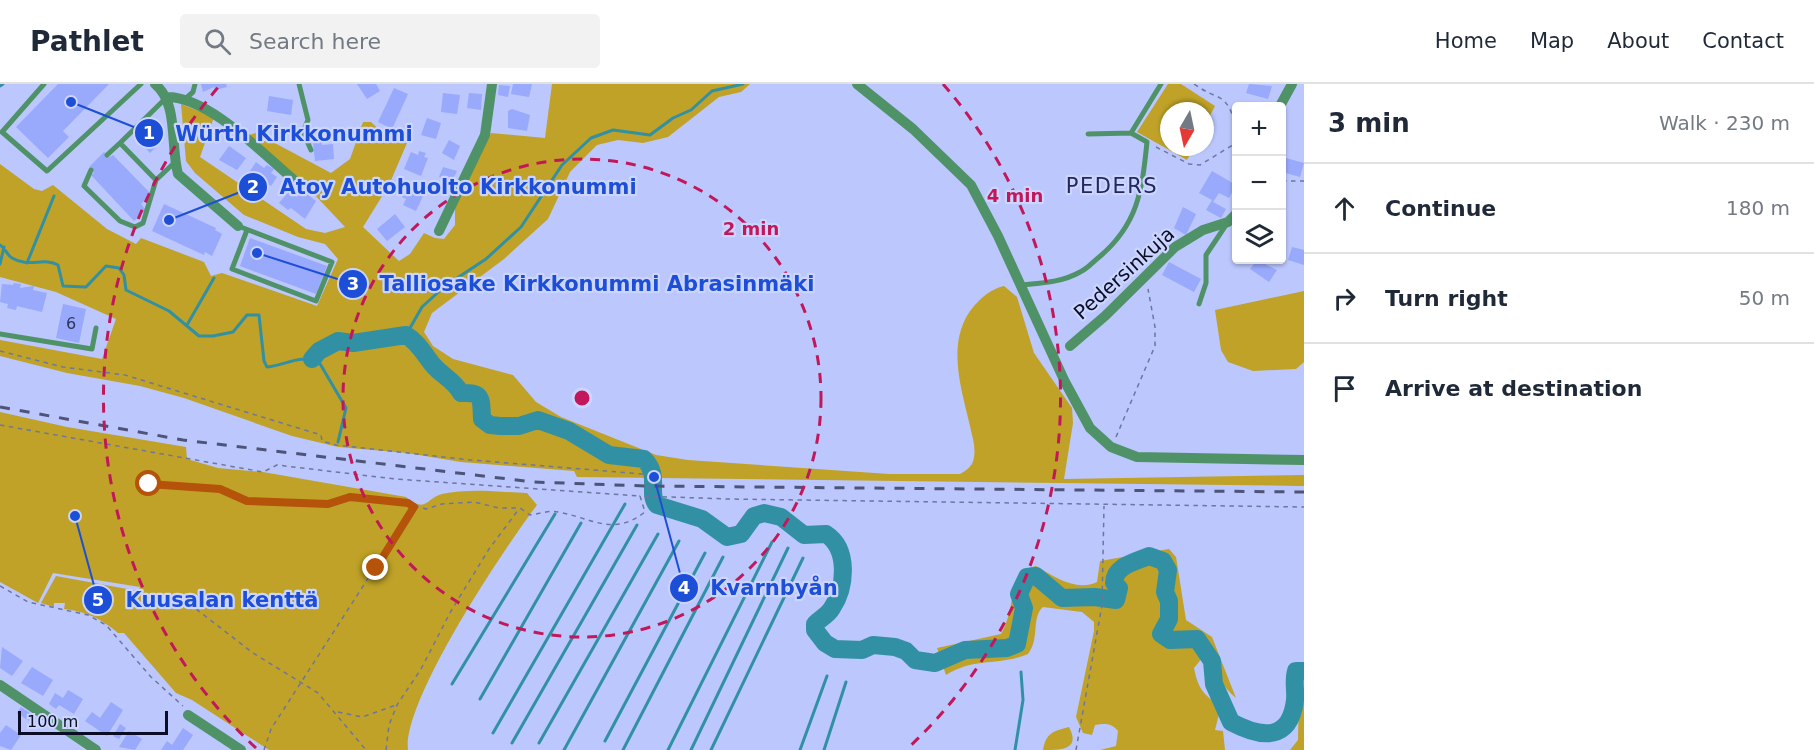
<!DOCTYPE html>
<html lang="en">
<head>
<meta charset="utf-8">
<style>
	:root { --surface:#fff; --page:#f2f2f3; --text:#1f2937; --muted:#747a83; --line:#e0e1e3 }
	body { margin:0; font-family:"DejaVu Sans",sans-serif; background:var(--page); color:var(--text) }
	.controls { position:absolute; right:18px; top:18px; display:grid; overflow:hidden; border-radius:6px; box-shadow:0 2px 4px #0004 }
	.controls button { width:54px; height:54px; display:grid; place-items:center; padding:0; border:0; border-bottom:2px solid var(--line); background:var(--surface); color:var(--text); font:30px sans-serif }
	.compass { position:absolute; left:1160px; top:18px; width:54px; height:54px; border-radius:50%; background:var(--surface); box-shadow:0 2px 4px #0004; rotate:189deg }
	.scale { position:absolute; left:18px; bottom:15px; width:150px; box-sizing:border-box; padding-left:6px; border:3px solid #0a0d25; border-top:0; font-size:16px; line-height:21px; white-space:nowrap; color:#0a0d25; -webkit-text-stroke:4px #cbd5fe; paint-order:stroke }
	.stop { position:absolute; width:18px; height:18px; margin:-14px; border:4px solid #b45309; border-radius:50%; background:#fff }
	.stop.end { background:#b45309; border-color:#fff; box-shadow:0 2px 6px #0008 }
	.list { margin:0; padding:0; list-style:none }
	h2 { display:flex; justify-content:space-between; align-items:center; height:78px; margin:0; padding:0 24px; font-size:26px }
	h2 small { font-size:20px; font-weight:400; color:var(--muted) }
	.list li { display:grid; grid-template-columns:39px 1fr auto; gap:18px; align-items:center; box-sizing:border-box; height:90px; padding:0 24px; border-top:2px solid var(--line) }
	.list b { display:block; font-size:22px; white-space:nowrap }
	.list em { font-size:20px; font-style:normal; color:var(--muted) }
	.icon { flex:none; width:33px; height:33px; fill:none; stroke:currentColor; stroke-width:2; stroke-linecap:round; stroke-linejoin:round }
	.map { position:relative; flex:none; width:1304px; height:666px; overflow:hidden }
	header { display:flex; align-items:center; gap:36px; box-sizing:border-box; height:84px; padding:0 30px; background:var(--surface); border-bottom:2px solid var(--line) }
	header strong { font-size:28px }
	nav { display:flex; gap:33px; margin-inline-start:auto; font-size:21px }
	.search { width:420px; height:54px; background:var(--page); display:flex; align-items:center; gap:15px; box-sizing:border-box; padding:0 21px; border-radius:6px; color:var(--muted); font-size:22px }
	main { display:flex }
	aside { flex:1; background:var(--surface) }
	.map>svg:first-child { display:block }
</style>
</head>
<body>
<header>
<strong>Pathlet</strong>
<div class="search"><svg class="icon" aria-label="search" viewBox="0 0 24 24"><circle cx="10" cy="10" r="6"/><path d="M15 15l6 6"/></svg>Search here</div>
<nav><a>Home</a><a>Map</a><a>About</a><a>Contact</a></nav>
</header>
<main>
<div class="map">
<svg width="1304" height="666" viewBox="0 0 1304 666">
	<rect width="100%" height="100%" fill="#bbc7fd"/>
	<!-- green -->
	<path fill="#bfa227" d="M 552,0 L 750,0 L 741,8 L 719,13 L 668,53 L 643,59 L 618,56 L 597,61 L 570,88 L 548,135 L 504,175 L 432,229 L 424,248 L 433,262 L 453,275 L 513,291 L 536,318 L 561,333 L 656,371 L 688,376 L 889,390 L 960,390 C 967,386 973,382 974,373 C 976,363 972,352 970,342 C 961,303 945,256 974,222 C 982,213 991,205 1004,202 L 1017,213 L 1034,269 L 1072,324 L 1073,339 L 1064,395 L 1304,391 L 1304,402 L 577,393 L 574,387 L 461,378 L 407,369 L 338,363 L 292,352 L 184,314 L 140,302 L 67,289 L 0,272 L 0,256 L 102,275 L 116,235 L 56,208 L 0,193 L 0,80 L 34,105 L 42,107 L 53,101 L 107,145 L 136,160 L 141,154 L 204,178 L 211,192 L 222,189 L 317,222 L 338,175 L 325,160 L 298,153 L 244,131 L 195,89 L 186,77 L 181,20 L 214,33 L 200,73 L 306,145 L 325,149 L 345,143 L 313,109 L 251,57 L 249,51 L 256,49 L 331,89 L 350,75 L 363,38 L 371,38 L 389,55 L 400,46 L 410,52 L 389,101 L 363,143 L 399,177 L 410,170 L 424,149 L 435,154 L 444,155 L 455,141 L 455,122 L 491,49 L 545,54 Z
		M 1168,0 L 1181,0 L 1215,22 L 1205,41 L 1205,27 L 1169,27 L 1169,63 L 1194,63 L 1187,76 L 1137,48 Z
		M 1304,207 L 1304,278 L 1296,285 L 1253,287 L 1228,278 L 1221,266 L 1215,226 Z
		M 0,328 L 67,343 L 186,363 L 187,375 L 218,384 L 263,388 L 406,413 C 427,430 426,414 442,410 C 469,404 499,408 527,409 L 537,421 C 505,463 402,617 408,666 L 269,666 L 192,616 L 176,609 L 124,549 L 118,549 C 102,535 85,527 64,525 L 65,519 L 54,519 L 54,523 L 41,519 L 56,492 L 138,507 L 140,503 L 53,489 L 38,519 L 0,498 Z
		M 1169,465 L 1176,473 L 1186,536 L 1212,553 L 1236,614 C 1222,603 1217,590 1213,573 L 1203,573 L 1194,584 C 1198,604 1203,611 1221,622 L 1215,646 L 1223,647 L 1225,666 L 1100,666 L 1116,662 L 1118,647 C 1112,639 1104,639 1095,641 L 1092,651 L 1083,649 L 1076,633 L 1094,547 L 1094,538 L 1082,528 L 1043,523 C 1031,533 1040,555 1028,570 C 999,582 974,573 946,591 L 937,564 L 1001,550 C 1013,530 1010,506 1022,486 L 1036,482 C 1053,492 1076,508 1097,498 L 1100,477 Z
		M 1299,609 L 1304,609 L 1304,666 L 1290,666 L 1298,656 Z
		M 1069,643 C 1081,666 1061,666 1043,666 C 1046,649 1053,647 1069,643 Z"/>
	<g fill="none" stroke-linecap="round" stroke-linejoin="round">
		<!-- stream -->
		<path stroke="#3290a4" stroke-width="3" d="M 0,2 L 3,0
			M 0,161 C 6,165 7,171 12,174 C 28,184 44,173 58,181 L 63,202 L 86,203 L 106,182 L 119,184 L 124,191 L 126,206 L 169,227 L 199,252 L 213,252 L 233,248 L 247,231 L 259,231 L 264,277 L 267,283 C 287,281 299,270 319,278 L 346,324 L 338,358
			M 27,179 L 54,112
			M 0,180 L 4,163
			M 187,241 L 214,194
			M 406,251 L 422,223 L 445,202 L 486,175 L 521,143 L 562,81 L 591,54 L 613,46 L 650,51 L 673,34 L 691,26 L 712,7 L 743,0
			M 452,600 L 555,430
			M 480,615 L 581,439
			M 493,649 L 625,420
			M 605,657 L 705,469
			M 512,659 L 637,441
			M 539,659 L 658,450
			M 564,666 L 679,457
			M 623,666 L 723,473
			M 668,666 L 772,458
			M 691,666 L 788,464
			M 711,666 L 803,474
			M 800,666 L 827,592
			M 824,666 L 846,598
			M 1015,666 L 1023,616 L 1021,588"/>
		<!-- river -->
		<path stroke="#3290a4" stroke-width="18" d="M 312,275 L 319,267 L 338,257 L 353,259 L 406,251 C 418,258 424,270 433,281 C 441,291 454,296 461,309 C 483,308 481,314 482,335 L 490,341 L 500,342 L 519,342 L 538,336 L 569,347 L 609,371 L 644,375 C 661,392 647,409 657,421 L 702,435 L 727,453 L 741,450 L 754,432 L 764,429 L 781,433 L 804,451 L 826,450 C 849,465 846,503 832,524 C 828,531 821,534 815,540 L 815,546 L 825,559 L 835,565 L 862,566 L 873,561 L 895,563 L 906,567 L 915,576 L 935,579 L 965,566 L 1007,564 L 1017,560 L 1024,524 L 1019,510 L 1027,493 L 1036,492 L 1062,514 L 1095,513 L 1116,516 L 1119,504 L 1114,499 C 1114,482 1135,478 1149,472 L 1163,477 L 1168,486 L 1165,508 L 1169,517 L 1169,535 L 1161,550 L 1170,556 L 1197,555 L 1212,577 L 1214,600 L 1231,638 C 1261,654 1290,658 1295,616 C 1296,606 1293,597 1296,587 L 1304,587"/>
	</g>
	<!-- building -->
	<path fill="#99a9fc" d="M 58,0 L 109,0 L 63,47 L 69,53 L 48,74 L 16,43 Z
		M 201,0 L 226,0 L 227,3 L 215,6 L 214,3 L 203,8 Z
		M 357,0 L 376,0 L 380,7 L 367,15 Z
		M 513,0 L 532,0 L 529,13 L 511,10 Z
		M 1249,0 L 1272,2 L 1268,15 L 1246,9 Z
		M 499,1 L 510,2 L 508,13 L 498,11 Z
		M 394,4 L 408,10 L 392,45 L 378,38 Z
		M 443,9 L 460,11 L 457,30 L 441,28 Z
		M 469,9 L 482,10 L 481,26 L 467,24 Z
		M 269,12 L 293,16 L 291,31 L 267,27 Z
		M 512,25 L 530,31 L 527,47 L 508,44 L 508,27 Z
		M 427,34 L 441,39 L 436,55 L 421,51 Z
		M 152,35 L 158,41 L 159,50 L 155,55 L 159,60 L 150,69 L 134,52 Z
		M 449,56 L 460,62 L 454,76 L 442,69 Z
		M 321,57 L 322,61 L 333,60 L 334,75 L 315,77 L 313,58 Z
		M 229,62 L 246,74 L 237,86 L 219,76 Z
		M 419,67 L 426,69 L 424,73 L 428,74 L 421,92 L 404,85 L 411,68 L 418,71 Z
		M 104,68 L 110,73 L 113,71 L 151,110 L 141,120 L 146,126 L 134,137 L 91,91 L 94,89 L 89,83 Z
		M 1282,73 L 1304,79 L 1300,93 L 1282,88 Z
		M 256,78 L 264,84 L 267,81 L 274,85 L 271,89 L 277,93 L 271,102 L 248,90 Z
		M 443,83 L 457,87 L 451,99 L 439,93 Z
		M 1212,87 L 1236,101 L 1229,114 L 1219,109 L 1213,118 L 1226,125 L 1221,134 L 1206,126 L 1212,116 L 1199,109 Z
		M 413,100 L 422,105 L 420,108 L 424,110 L 416,127 L 403,121 L 406,115 L 402,113 L 405,103 L 411,105 Z
		M 302,106 L 316,117 L 305,135 L 291,124 L 288,126 L 279,119 L 289,107 L 297,113 Z
		M 164,120 L 216,144 L 215,146 L 222,150 L 212,172 L 205,168 L 204,171 L 152,147 Z
		M 1183,123 L 1196,130 L 1186,151 L 1174,144 Z
		M 395,130 L 405,143 L 387,157 L 377,145 Z
		M 250,154 L 327,182 L 316,210 L 240,182 Z
		M 1292,163 L 1304,166 L 1304,181 L 1288,176 Z
		M 1257,176 L 1277,186 L 1269,198 L 1250,185 Z
		M 1169,178 L 1201,195 L 1194,208 L 1162,191 Z
		M 14,199 L 21,200 L 20,204 L 34,202 L 33,206 L 47,209 L 42,228 L 17,222 L 16,226 L 7,224 L 8,220 L 0,218 L 2,200 L 13,201 Z
		M 63,220 L 86,225 L 79,259 L 56,254 Z
		M 2,563 L 23,577 L 12,592 L 0,584 Z
		M 32,583 L 53,596 L 43,612 L 21,599 Z
		M 68,606 L 83,615 L 74,630 L 59,621 L 56,625 L 49,620 L 55,609 L 63,614 Z
		M 111,618 L 123,626 L 107,652 L 85,637 L 92,628 L 100,634 Z
		M 21,623 L 33,631 L 29,637 L 17,629 Z
		M 120,640 L 126,644 L 119,655 L 113,652 Z
		M 6,641 L 21,651 L 11,666 L 0,662 L 0,649 Z
		M 183,644 L 193,651 L 183,666 L 161,666 L 167,657 L 172,661 Z
		M 129,647 L 142,655 L 135,666 L 119,663 Z"/>
	<g fill="none" stroke-linecap="round" stroke-linejoin="round">
		<!-- path -->
		<path stroke="#6e769f" stroke-width="1.5" stroke-dasharray="4.5 4.5" stroke-linecap="butt" d="M 1194,0 C 1219,18 1225,6 1236,41
			M 1156,63 L 1189,80 L 1200,81 L 1236,59
			M 1282,97 L 1304,97
			M 0,267 L 63,283 L 125,291 L 321,351 L 322,357 L 336,361 L 471,376 L 643,390 L 648,394 L 648,411
			M 0,341 L 263,388 L 277,381 L 395,395 L 639,412
			M 1116,353 L 1155,262 L 1155,243 L 1148,205
			M 149,401 L 220,405 L 247,417 L 328,420 L 350,413 L 408,419 L 426,425 L 442,420 L 474,418 L 499,424 L 520,424 L 530,431 C 538,430 550,426 558,428 C 592,434 613,453 645,428 L 640,412 L 729,415 L 1304,423
			M 0,502 L 28,518 L 88,531 L 106,541 L 151,593 L 183,622
			M 145,510 L 157,510 L 196,525 L 253,569 L 318,609 L 366,666
			M 338,628 L 362,633 L 396,621
			M 264,666 L 271,645 L 414,423
			M 386,666 L 389,641 L 397,621 L 421,585 L 451,527 L 489,465 L 519,425
			M 1076,666 L 1102,521 L 1104,422"/>
		<!-- lane -->
		<path stroke="#4f9268" stroke-width="5" d="M 44,0 L 2,48 L 47,87 L 141,0
			M 299,0 L 308,36 L 303,48 L 311,66
			M 166,14 L 120,59 L 156,96 L 174,79
			M 185,15 L 193,8 L 195,0
			M 1088,50 L 1131,49 L 1161,0
			M 107,71 L 120,59
			M 91,86 L 84,102 L 120,137 L 135,143 L 143,139 L 156,96
			M 238,142 L 332,178 L 316,217 L 232,185 L 247,146
			M 1022,201 C 1041,199 1063,198 1080,188 C 1087,185 1093,178 1098,174 C 1138,141 1142,107 1147,58 L 1131,49
			M 1199,220 L 1206,199 L 1206,171 L 1226,141
			M 0,250 L 92,265 L 96,244"/>
		<!-- street -->
		<path stroke="#4f9268" stroke-width="10" d="M 155,0 C 179,20 170,61 178,90 L 238,142
			M 857,0 L 913,45 L 971,101 L 998,152 L 1065,298 L 1090,344 L 1111,363 L 1137,373 L 1304,376
			M 167,13 C 209,13 262,69 293,95
			M 1280,22 L 1292,0
			M 439,147 L 485,51 L 492,0
			M 1070,262 L 1105,232 L 1175,163 L 1203,146 L 1228,138 L 1236,130
			M 0,601 L 96,666
			M 188,631 L 241,666"/>
		<!-- rail -->
		<path stroke="#4e5477" stroke-width="3" stroke-dasharray="10 10" stroke-linecap="butt" d="M 0,323 L 183,356 L 533,398 L 646,402 L 1304,408"/>
	</g>
	<g fill="none" stroke-linecap="round" stroke-linejoin="round">
		<!-- route -->
		<path stroke="#b45309" stroke-width="8" d="M 149,400 L 220,405 L 247,417 L 328,420 L 350,413 L 408,419 L 414,423 L 376,484"/>
	</g>
	<!-- distance rings -->
	<g fill="none" stroke="#c2185b" stroke-width="3" stroke-dasharray="10 8">
		<circle cx="582" cy="314" r="239"/>
		<path d="M256 664A478 478 0 0 1 221 0M943 0A478 478 0 0 1 908 664"/>
	</g>
	<g text-anchor="middle" dominant-baseline="central" stroke-width="4.5" stroke-linejoin="round" paint-order="stroke">
		<!-- number labels -->
		<g font-size="16" fill="#2e345b">
			<text x="71" y="239">6</text>
		</g>
		<!-- street labels -->
		<g font-size="20" fill="#0a0d25" stroke="#cbd5fe">
			<text transform="translate(1124 189) rotate(-42)">Pedersinkuja</text>
		</g>
		<!-- neighbourhood labels -->
		<g font-size="21" letter-spacing="1.5" fill="#22275e" stroke="#cbd5fe">
			<text x="1112" y="102">PEDERS</text>
		</g>
	</g>
	<circle cx="582" cy="314" r="9" fill="#c2185b" stroke="#cbd5fe" stroke-width="3"/>
	<g font-size="18" text-anchor="middle" font-weight="bold" fill="#c2185b" stroke="#cbd5fe" stroke-width="4.5" stroke-linejoin="round" paint-order="stroke">
		<text x="1015" y="118">4 min</text>
		<text x="751" y="151">2 min</text>
	</g>
	<!-- callouts -->
	<path fill="none" stroke="#1d4ed8" stroke-width="2" d="M71 18L149 49M169 136L253 103M257 169L353 200M654 393L684 504M75 432L98 516"/>
	<g fill="#1d4ed8" stroke="#cbd5fe" stroke-width="2">
		<circle cx="71" cy="18" r="6"/>
		<circle cx="169" cy="136" r="6"/>
		<circle cx="257" cy="169" r="6"/>
		<circle cx="654" cy="393" r="6"/>
		<circle cx="75" cy="432" r="6"/>
		<circle cx="149" cy="49" r="15"/>
		<circle cx="253" cy="103" r="15"/>
		<circle cx="353" cy="200" r="15"/>
		<circle cx="684" cy="504" r="15"/>
		<circle cx="98" cy="516" r="15"/>
	</g>
	<g font-size="18" text-anchor="middle" font-weight="bold" fill="#fff">
		<text x="149" y="55">1</text>
		<text x="253" y="109">2</text>
		<text x="353" y="206">3</text>
		<text x="684" y="510">4</text>
		<text x="98" y="522">5</text>
	</g>
	<g font-size="21" text-anchor="middle" font-weight="bold" fill="#1d4ed8" stroke="#cbd5fe" stroke-width="4.5" stroke-linejoin="round" paint-order="stroke">
		<text x="294" y="57">Würth Kirkkonummi</text>
		<text x="458" y="110">Atoy Autohuolto Kirkkonummi</text>
		<text x="597" y="207">Talliosake Kirkkonummi Abrasinmäki</text>
		<text x="774" y="511">Kvarnbyån</text>
		<text x="222" y="523">Kuusalan kenttä</text>
	</g>
</svg>
<div class="controls">
<button>+</button>
<button>−</button>
<button><svg class="icon" aria-label="layers" viewBox="0 0 24 24"><path d="M12 4l9 5-9 5-9-5zM3 14l9 5 9-5"/></svg></button>
</div>
<svg class="compass" viewBox="-18 -18 36 36"><path d="M0-13l5 13h-10z" fill="#e53935"/><path d="M0 13l5-13h-10z" fill="#747a83"/></svg>
<div class="scale">100 m</div>
<div class="stop" style="left:149px;top:400px"></div>
<div class="stop end" style="left:376px;top:484px"></div>
</div>
<aside>
<h2>3 min<small>Walk · 230 m</small></h2>
<ul class="list">
<li><svg class="icon" aria-label="ahead" viewBox="0 0 24 24"><path d="M12 20V5M6 11l6-6 6 6"/></svg><div><b>Continue</b></div><em>180 m</em></li>
<li><svg class="icon" aria-label="right" viewBox="0 0 24 24"><path d="M7 20v-9h11M14 6l5 5-5 5"/></svg><div><b>Turn right</b></div><em>50 m</em></li>
<li><svg class="icon" aria-label="arrive" viewBox="0 0 24 24"><path d="M6 21V4h12l-3 4 3 4H6"/></svg><div><b>Arrive at destination</b></div></li>
</ul>
</aside>
</main>
</body>
</html>
